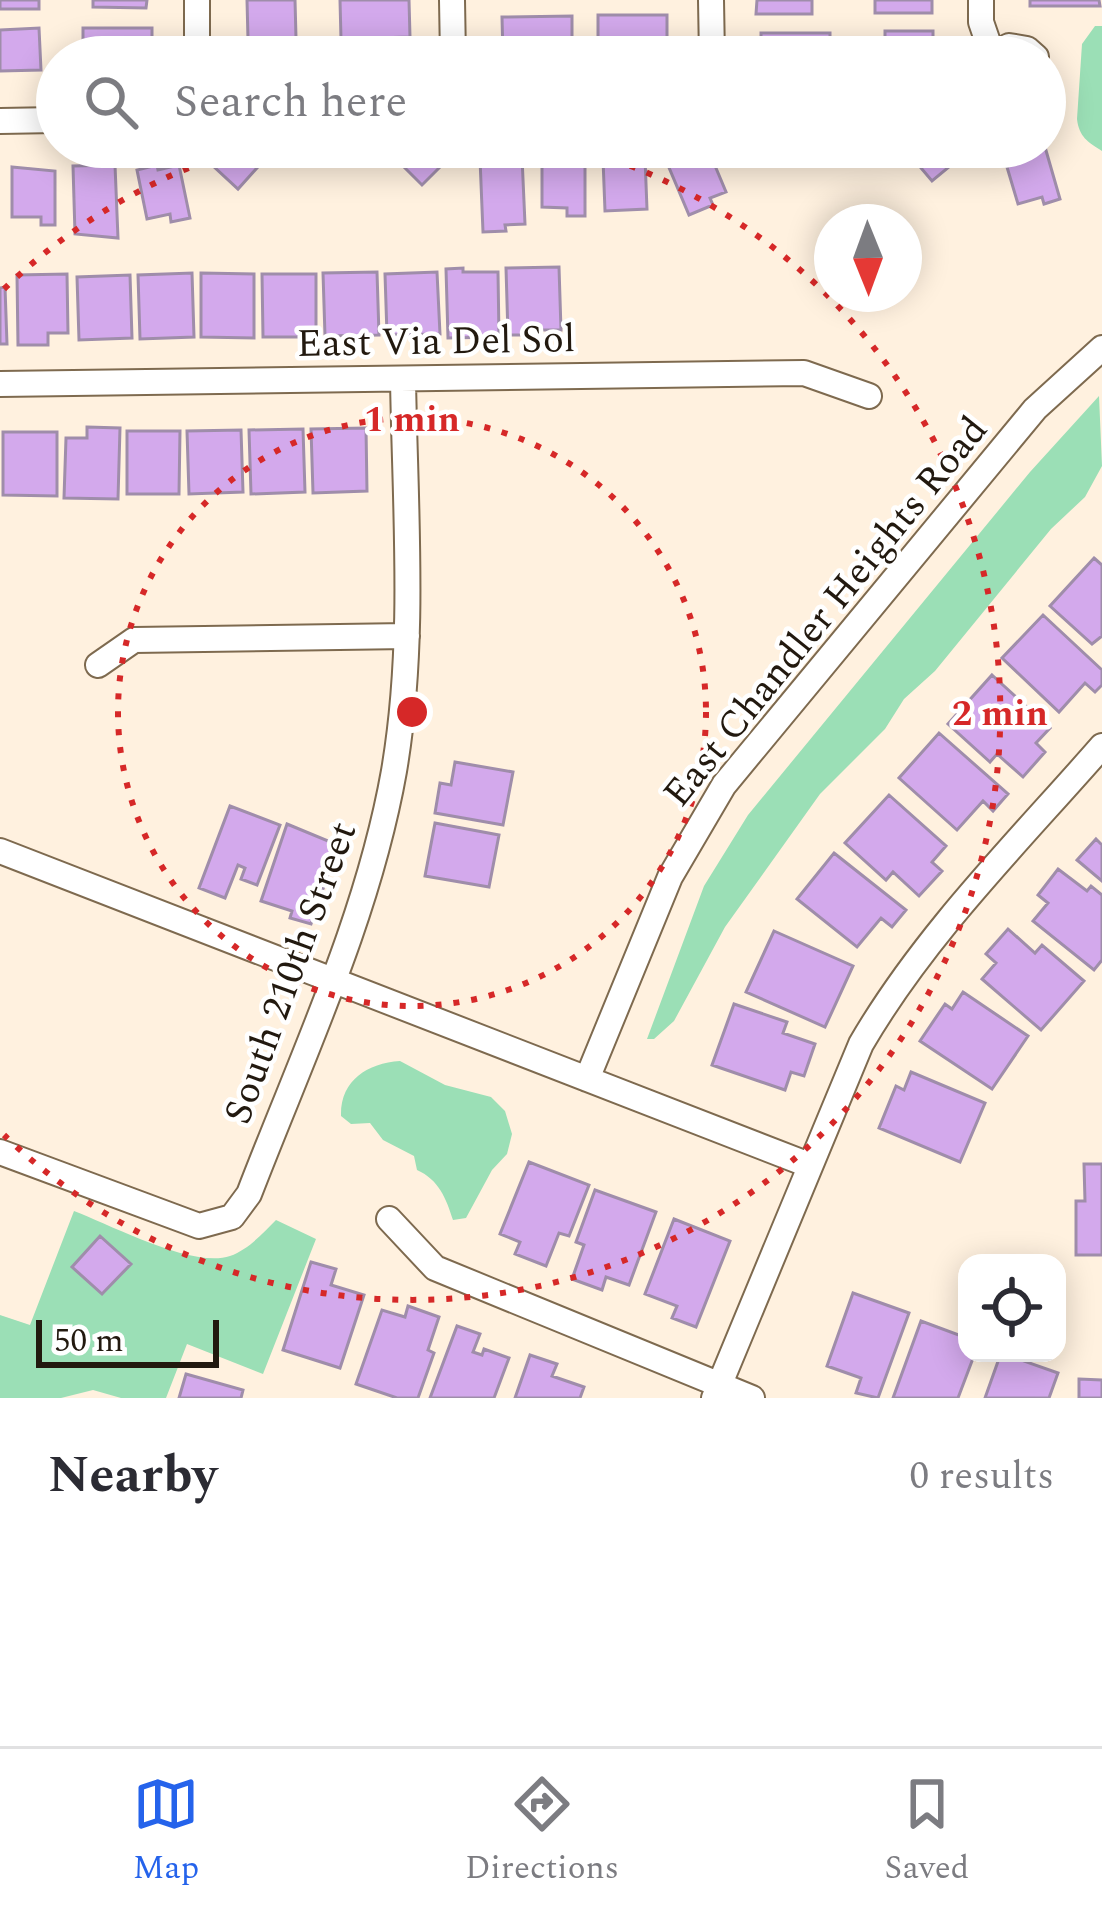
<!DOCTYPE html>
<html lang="en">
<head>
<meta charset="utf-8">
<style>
	:root { --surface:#fff; --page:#f7f7f7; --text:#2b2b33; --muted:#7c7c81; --line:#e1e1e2; --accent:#2563eb }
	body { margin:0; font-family:Spectral,serif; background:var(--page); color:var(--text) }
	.controls { position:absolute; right:36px; bottom:36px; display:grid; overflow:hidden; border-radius:24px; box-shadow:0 6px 30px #0003 }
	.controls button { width:108px; height:108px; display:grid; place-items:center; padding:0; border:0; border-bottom:3px solid var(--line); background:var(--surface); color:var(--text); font:60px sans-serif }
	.compass { position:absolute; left:814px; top:204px; width:108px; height:108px; border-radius:50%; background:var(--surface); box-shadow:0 6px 30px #0003; rotate:179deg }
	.scale { position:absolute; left:36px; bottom:30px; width:183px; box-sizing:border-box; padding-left:12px; border:6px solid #22190f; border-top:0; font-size:33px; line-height:42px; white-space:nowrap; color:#22190f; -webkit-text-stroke:9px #fff; paint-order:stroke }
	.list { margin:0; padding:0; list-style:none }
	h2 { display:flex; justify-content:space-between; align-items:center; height:156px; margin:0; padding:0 48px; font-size:51px }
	h2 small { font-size:39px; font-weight:400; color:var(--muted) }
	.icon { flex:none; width:66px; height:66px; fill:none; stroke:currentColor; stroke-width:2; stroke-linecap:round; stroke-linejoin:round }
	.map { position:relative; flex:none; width:1102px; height:1398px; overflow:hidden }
	.search { position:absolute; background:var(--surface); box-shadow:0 6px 30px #0003; left:36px; right:36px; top:36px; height:132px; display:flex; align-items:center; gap:30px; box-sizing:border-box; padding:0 42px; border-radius:66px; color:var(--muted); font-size:45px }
	.sheet { height:348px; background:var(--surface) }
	nav { display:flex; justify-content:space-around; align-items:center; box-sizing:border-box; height:168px; border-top:3px solid var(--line); background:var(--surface); font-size:33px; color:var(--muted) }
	nav a { display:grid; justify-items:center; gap:6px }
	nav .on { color:var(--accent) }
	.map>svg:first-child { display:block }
</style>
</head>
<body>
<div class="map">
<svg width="1102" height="1398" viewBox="0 0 1102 1398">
	<rect width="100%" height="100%" fill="#fff1df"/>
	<!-- green -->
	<path fill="#9bdfb6" d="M 1095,26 L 1102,26 L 1102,151 C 1088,142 1079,137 1077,119 L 1082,44 Z
		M 1099,396 L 1102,466 L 1085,497 L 1051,529 L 935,671 L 904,699 L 885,729 L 820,794 L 725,927 L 674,1021 L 654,1039 L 647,1039 L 704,886 L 748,815 L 1030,472 Z
		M 400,1061 L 445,1085 L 491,1097 L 505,1111 L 512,1134 L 507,1154 L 492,1170 L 466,1218 L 453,1220 C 446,1198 439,1180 417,1170 L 414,1156 L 383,1140 L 370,1123 L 351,1124 L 341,1116 C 340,1081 367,1063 400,1061 Z
		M 74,1211 C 111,1225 193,1269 230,1256 C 249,1249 262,1234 276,1220 L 316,1239 L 263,1374 L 187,1344 L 166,1398 L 121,1398 L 93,1390 L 61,1398 L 0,1398 L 0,1315 L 30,1325 Z"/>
	<!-- building -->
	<path fill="#d3a9ec" stroke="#9f8daa" stroke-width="3" d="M 0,0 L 39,0 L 39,9 L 0,9 Z
		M 93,0 L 147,0 L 146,8 L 93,7 Z
		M 247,0 L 295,0 L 296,38 L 248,39 Z
		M 340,0 L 409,0 L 410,37 L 341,39 Z
		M 757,0 L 812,0 L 812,14 L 756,14 Z
		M 875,0 L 932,0 L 932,13 L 875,13 Z
		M 1030,0 L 1099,0 L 1100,6 L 1030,6 Z
		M 598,15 L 667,15 L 667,57 L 598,57 Z
		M 572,16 L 572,57 L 503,57 L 502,17 Z
		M 39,28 L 41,70 L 0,71 L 0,30 Z
		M 83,28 L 152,28 L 152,57 L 83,57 Z
		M 885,31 L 933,31 L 933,57 L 885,57 Z
		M 761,33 L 830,33 L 830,57 L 761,57 Z
		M 203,147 L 254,147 L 266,158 L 238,189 L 198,152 Z
		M 400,147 L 450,147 L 455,152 L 422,185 L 392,155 Z
		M 742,147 L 782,147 L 771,164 Z
		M 907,147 L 971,147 L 972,148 L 932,181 L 905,149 Z
		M 1045,147 L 1060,199 L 1044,204 L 1042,197 L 1018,204 L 1004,157 Z
		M 708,149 L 726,192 L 710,198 L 713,205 L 689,215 L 665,158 L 686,150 L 689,156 Z
		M 522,157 L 525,224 L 505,225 L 506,231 L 483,232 L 480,159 Z
		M 645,158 L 647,209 L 605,211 L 603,159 Z
		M 542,159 L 585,159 L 585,216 L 567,216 L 567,208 L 542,207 Z
		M 115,165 L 118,238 L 75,234 L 73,166 Z
		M 157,165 L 158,170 L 179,165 L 190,218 L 171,222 L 170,214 L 147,219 L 137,170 Z
		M 12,167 L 55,171 L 55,225 L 41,225 L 41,217 L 12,217 Z
		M 559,267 L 561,330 L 540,330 L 540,335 L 508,335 L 506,268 Z
		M 463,268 L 463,272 L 498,272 L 499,337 L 448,338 L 446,269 Z
		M 377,272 L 379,335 L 325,336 L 323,273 Z
		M 437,272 L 440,334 L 387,335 L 385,274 Z
		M 192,273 L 194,337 L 140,339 L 138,275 Z
		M 201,273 L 254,274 L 254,338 L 201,337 Z
		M 67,274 L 68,333 L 48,333 L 48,345 L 18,345 L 17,275 Z
		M 262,274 L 316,274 L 316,337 L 263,337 Z
		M 130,275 L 132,338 L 79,340 L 77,277 Z
		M 5,287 L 7,344 L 0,344 L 0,288 Z
		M 87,427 L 120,428 L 118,499 L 64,498 L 66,438 L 87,438 Z
		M 366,428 L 367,491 L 313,493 L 311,429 Z
		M 303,429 L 305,492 L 251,494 L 249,430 Z
		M 241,430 L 243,492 L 189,494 L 187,431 Z
		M 127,431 L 180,431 L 179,494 L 127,494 Z
		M 3,432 L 57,432 L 57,496 L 3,495 Z
		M 1094,558 L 1102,565 L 1102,636 L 1092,644 L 1050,606 Z
		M 1043,615 L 1102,670 L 1102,685 L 1095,692 L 1085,683 L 1059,712 L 1002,658 Z
		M 992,675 L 1050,728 L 1036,743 L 1045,752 L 1023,777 L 997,754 L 990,762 L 948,724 Z
		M 939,733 L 1008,794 L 993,811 L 983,801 L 957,830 L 899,778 Z
		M 455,762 L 513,772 L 503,825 L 435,813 L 440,783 L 451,785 Z
		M 889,795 L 946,846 L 932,862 L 942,871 L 919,896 L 893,872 L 886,880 L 845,843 Z
		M 230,806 L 280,825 L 257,885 L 241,879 L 245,868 L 238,865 L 225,898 L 199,888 Z
		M 435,823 L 499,835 L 489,887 L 425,876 Z
		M 287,824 L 338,845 L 311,924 L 290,918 L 292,911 L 261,901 Z
		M 1096,839 L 1102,845 L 1102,881 L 1077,860 Z
		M 834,853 L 906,910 L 892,927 L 881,918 L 857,947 L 797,899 Z
		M 1058,869 L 1087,891 L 1091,886 L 1102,895 L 1102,960 L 1094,970 L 1033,921 L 1048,903 L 1038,895 Z
		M 1008,929 L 1035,953 L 1042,945 L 1084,981 L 1041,1030 L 982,979 L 996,963 L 986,954 Z
		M 774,931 L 853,966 L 825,1027 L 746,992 Z
		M 963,992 L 1028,1036 L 992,1089 L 920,1041 L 945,1004 L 952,1009 Z
		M 734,1004 L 787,1022 L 783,1033 L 815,1044 L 804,1076 L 791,1072 L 785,1090 L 712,1065 Z
		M 911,1072 L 985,1103 L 960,1162 L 879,1128 L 896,1086 L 904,1090 Z
		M 529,1162 L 589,1185 L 569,1236 L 559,1233 L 546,1266 L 515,1254 L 520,1242 L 500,1234 Z
		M 1084,1164 L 1102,1164 L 1102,1255 L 1076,1255 L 1076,1201 L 1085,1201 Z
		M 595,1190 L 656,1212 L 629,1285 L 606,1277 L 602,1290 L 572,1279 L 584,1245 L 576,1242 Z
		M 674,1219 L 730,1241 L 696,1327 L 672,1318 L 677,1306 L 645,1294 Z
		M 100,1236 L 131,1264 L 102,1294 L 72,1267 Z
		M 311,1262 L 336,1269 L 331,1285 L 364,1295 L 340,1368 L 283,1350 Z
		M 853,1293 L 909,1313 L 878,1398 L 856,1393 L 861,1378 L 827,1366 Z
		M 408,1306 L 439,1317 L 428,1350 L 434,1353 L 418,1398 L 397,1398 L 356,1384 L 382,1310 L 405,1317 Z
		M 921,1321 L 967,1338 L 967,1353 L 975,1353 L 958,1398 L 893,1398 Z
		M 457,1326 L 480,1334 L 473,1352 L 482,1355 L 484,1349 L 509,1358 L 494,1398 L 430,1398 Z
		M 1001,1353 L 1058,1373 L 1049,1398 L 985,1398 Z
		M 530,1355 L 557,1364 L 552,1376 L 584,1387 L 580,1398 L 515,1398 Z
		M 186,1374 L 243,1390 L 241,1398 L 179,1398 Z
		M 1079,1379 L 1102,1380 L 1102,1398 L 1079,1398 Z"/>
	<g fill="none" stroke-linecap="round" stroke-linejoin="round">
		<defs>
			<path id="street" d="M 197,0 L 197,57
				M 452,0 L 453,57
				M 711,0 L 712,57
				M 981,0 L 981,22 L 992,54
				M 990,57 L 1009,46 L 1027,49 L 1036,57
				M 0,121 L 57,120
				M 0,384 L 804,373 L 869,396
				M 98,665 L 134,640 L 407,636
				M 0,851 L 809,1165
				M 587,1079 L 670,877 L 724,785 L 1035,409 L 1102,348
				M 0,1152 L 199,1226 L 232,1217 L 249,1194 C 302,1056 368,918 394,771 C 416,642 405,509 403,379
				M 389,1219 L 435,1268 L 752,1398
				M 714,1398 L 861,1044 C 925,934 1019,841 1102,746"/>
		</defs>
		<!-- street casing -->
		<use href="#street" stroke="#7e6a4f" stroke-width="28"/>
		<!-- street -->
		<use href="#street" stroke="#fff" stroke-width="24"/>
	</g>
	<!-- distance rings -->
	<g fill="none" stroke="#d62828" stroke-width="6" stroke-dasharray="6 12">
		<circle cx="412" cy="712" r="294"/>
		<path d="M4 289A588 588 0 0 1 245 148M579 148A588 588 0 1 1 4 1135"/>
	</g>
	<g text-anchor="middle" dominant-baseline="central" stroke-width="9" stroke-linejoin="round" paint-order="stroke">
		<!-- street labels -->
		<g font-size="39" fill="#22190f" stroke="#fff">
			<text transform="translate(436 342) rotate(-1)">East Via Del Sol</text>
			<text transform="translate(826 612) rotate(-51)">East Chandler Heights Road</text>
			<text transform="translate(291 973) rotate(-70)">South 210th Street</text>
		</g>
	</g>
	<circle cx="412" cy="712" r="18" fill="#d62828" stroke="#fff" stroke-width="6"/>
	<g font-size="36" text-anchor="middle" font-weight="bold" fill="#d62828" stroke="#fff" stroke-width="9" stroke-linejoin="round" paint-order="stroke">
		<text x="412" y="431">1 min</text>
		<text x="1000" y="725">2 min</text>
	</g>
</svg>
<div class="controls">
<button><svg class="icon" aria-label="locate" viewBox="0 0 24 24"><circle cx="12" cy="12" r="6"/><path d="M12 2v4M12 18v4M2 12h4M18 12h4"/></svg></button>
</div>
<svg class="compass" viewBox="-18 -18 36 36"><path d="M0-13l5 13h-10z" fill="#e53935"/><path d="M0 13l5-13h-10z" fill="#7c7c81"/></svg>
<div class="scale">50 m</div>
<div class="search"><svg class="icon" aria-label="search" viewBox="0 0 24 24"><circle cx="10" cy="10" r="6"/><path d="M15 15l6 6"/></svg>Search here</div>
</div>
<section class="sheet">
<h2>Nearby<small>0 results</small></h2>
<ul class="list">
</ul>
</section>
<nav>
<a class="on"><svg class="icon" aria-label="map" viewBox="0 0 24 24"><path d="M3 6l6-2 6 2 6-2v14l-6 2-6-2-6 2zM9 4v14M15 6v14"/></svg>Map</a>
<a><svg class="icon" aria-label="directions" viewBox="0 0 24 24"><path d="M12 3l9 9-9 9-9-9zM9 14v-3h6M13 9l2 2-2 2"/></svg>Directions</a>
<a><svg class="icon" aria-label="saved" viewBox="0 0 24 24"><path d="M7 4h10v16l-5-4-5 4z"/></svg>Saved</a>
</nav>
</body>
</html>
